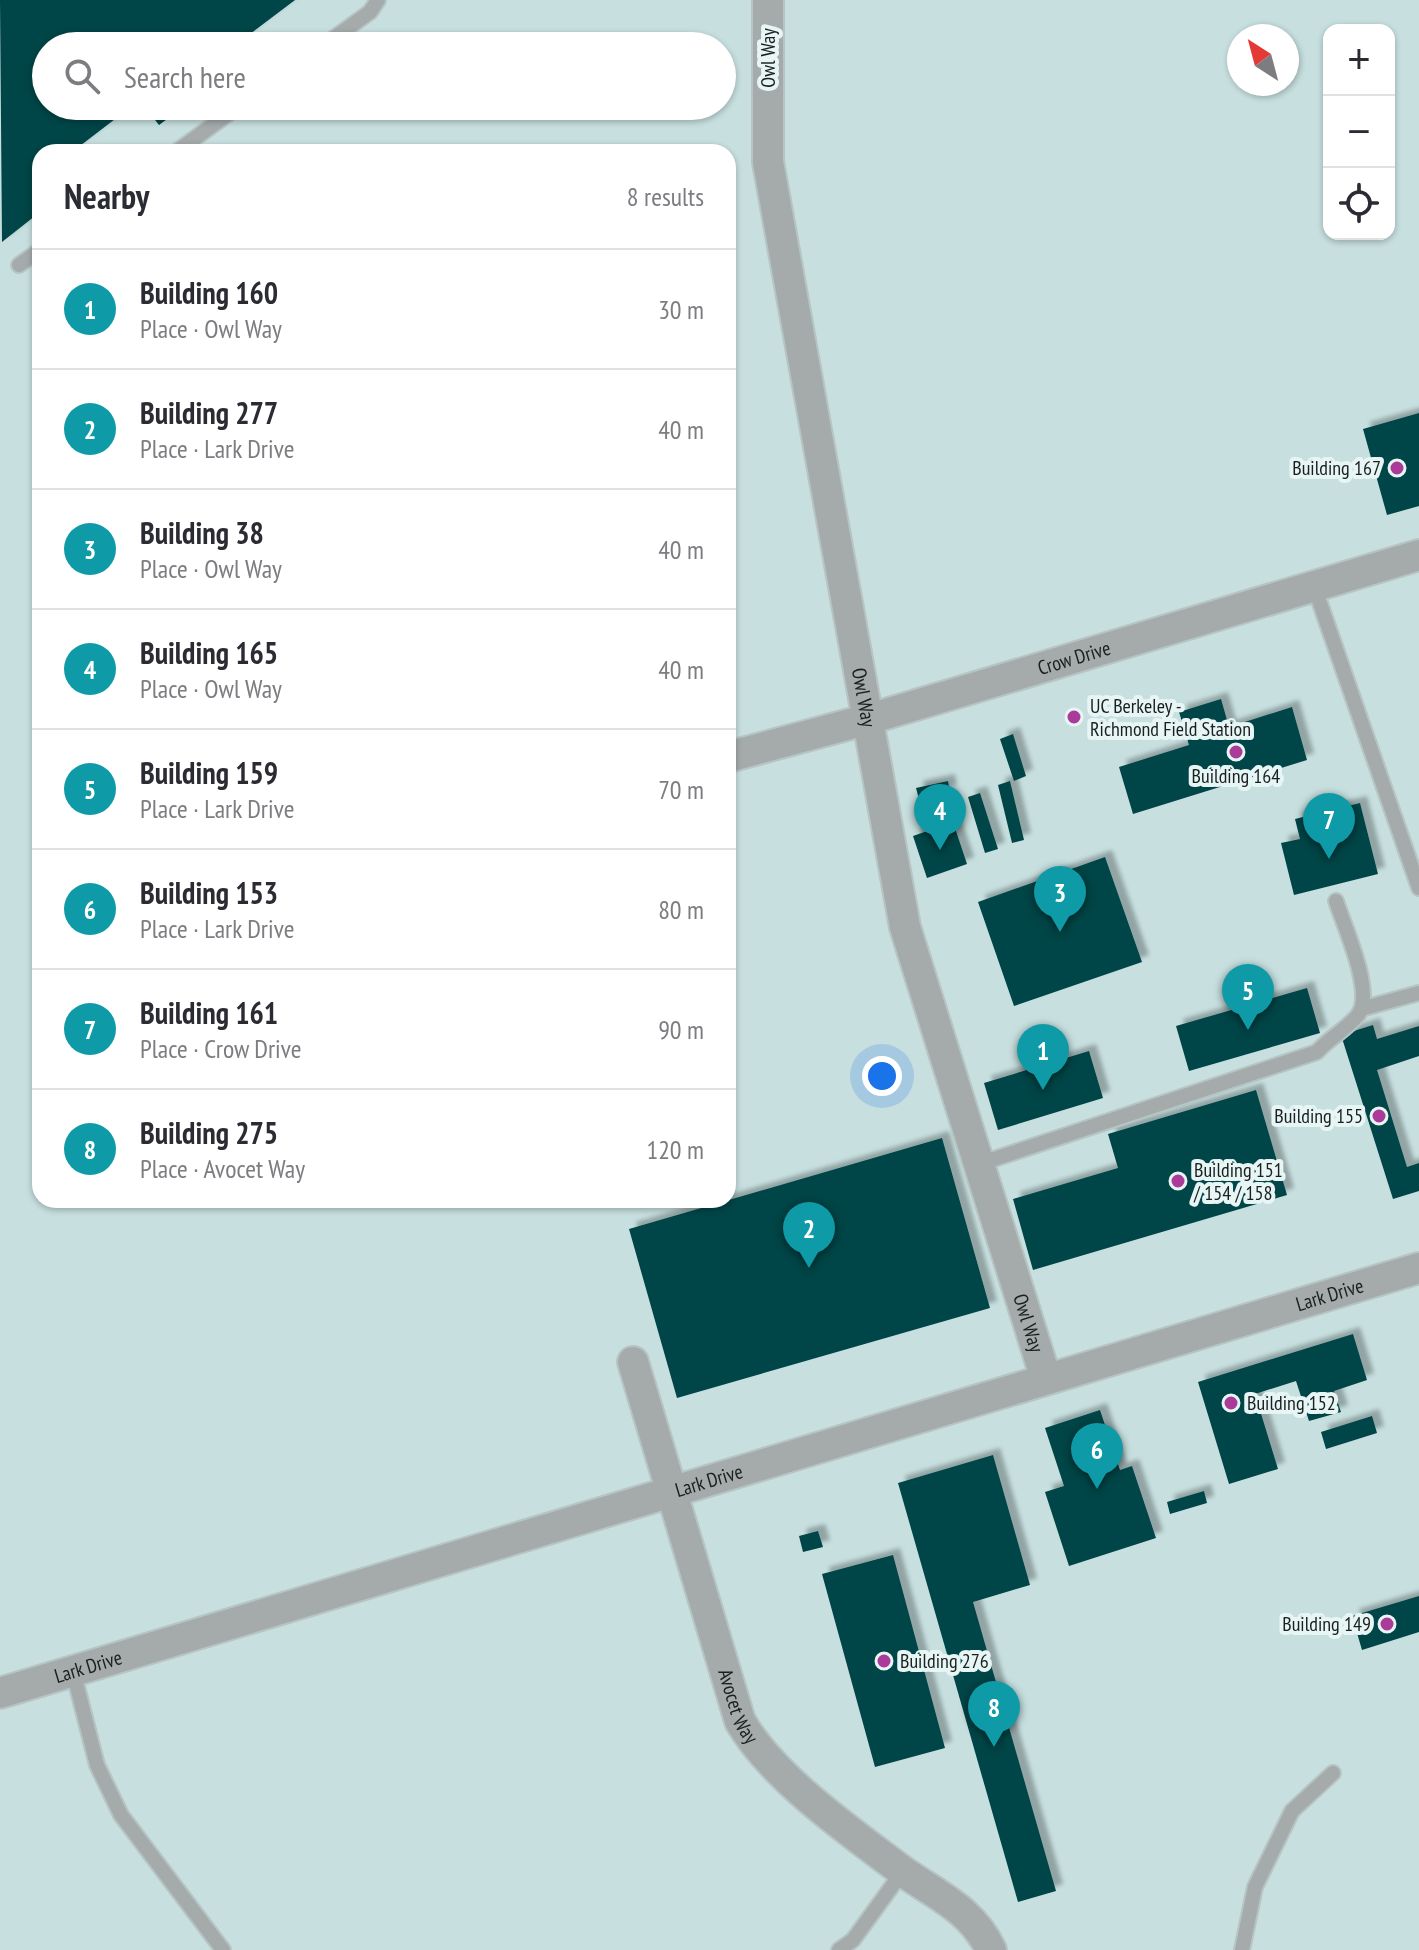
<!DOCTYPE html>
<html lang="en">
<head>
<meta charset="utf-8">
<style>
	:root { --surface:#fff; --page:#f7f7f7; --text:#2b2b33; --muted:#7c7c81; --line:#e1e1e2; --accent:#ea580c }
	body { margin:0; font-family:"PT Sans Narrow",sans-serif; background:var(--page); color:var(--text) }
	.controls { position:absolute; right:24px; top:24px; display:grid; overflow:hidden; border-radius:16px; box-shadow:0 2px 6px #0004 }
	.controls button { width:72px; height:72px; display:grid; place-items:center; padding:0; border:0; border-bottom:2px solid var(--line); background:var(--surface); color:var(--text); font:40px sans-serif }
	.compass { position:absolute; left:1227px; top:24px; width:72px; height:72px; border-radius:50%; background:var(--surface); box-shadow:0 2px 6px #0004; rotate:324deg }
	.you { position:absolute; left:882px; top:1076px; width:28px; height:28px; margin:-20px; border:6px solid #fff; border-radius:50%; background:#1a73e8; box-shadow:0 0 0 12px #1a73e833 }
	.badge { display:grid; place-items:center; width:52px; height:52px; border-radius:50%; background:var(--accent); color:#fff; font-size:26px; font-weight:700 }
	.pin { position:absolute; translate:-50% -66px; filter:drop-shadow(0 2px 4px #0008) }
	.pin::after { content:''; position:absolute; top:42px; width:28px; height:24px; background:inherit; clip-path:polygon(0 0,100% 0,50% 100%) }
	.list { margin:0; padding:0; list-style:none }
	h2 { display:flex; justify-content:space-between; align-items:center; height:104px; margin:0; padding:0 32px; font-size:34px }
	h2 small { font-size:26px; font-weight:400; color:var(--muted) }
	.list li { display:grid; grid-template-columns:52px 1fr auto; gap:24px; align-items:center; box-sizing:border-box; height:120px; padding:0 32px; border-top:2px solid var(--line) }
	.list b { display:block; font-size:30px; white-space:nowrap }
	.list p { margin:0; font-size:26px; white-space:nowrap; color:var(--muted) }
	.list em { font-size:26px; font-style:normal; color:var(--muted) }
	.icon { flex:none; width:44px; height:44px; fill:none; stroke:currentColor; stroke-width:2; stroke-linecap:round; stroke-linejoin:round }
	.map { position:relative; flex:none; width:1419px; height:1950px; overflow:hidden }
	.search { position:absolute; background:var(--surface); box-shadow:0 2px 6px #0004; left:32px; top:32px; width:704px; height:88px; display:flex; align-items:center; gap:20px; box-sizing:border-box; padding:0 28px; border-radius:44px; color:var(--muted); font-size:30px }
	.panel { position:absolute; background:var(--surface); box-shadow:0 2px 6px #0004; left:32px; top:144px; width:704px; height:1064px; border-radius:24px }
	.map>svg:first-child { display:block }
</style>
</head>
<body>
<div class="map">
<svg width="1419" height="1950" viewBox="0 0 1419 1950">
	<defs>
		<filter id="shadow"><feDropShadow dx="7" dy="-7" stdDeviation="2" flood-color="#0004"/></filter>
	</defs>
	<rect width="100%" height="100%" fill="#dae8e8"/>
	<!-- built -->
	<path fill="#c7dfdf" fill-rule="evenodd" d="M 0,0 L 1419,0 L 1419,1950 L 0,1950 ZM 1329,30 L 1389,30 L 1389,234 L 1329,234 ZM 1239,36 L 1287,36 L 1287,84 L 1239,84 ZM 46,46 L 722,46 L 722,106 L 46,106 ZM 40,152 L 728,152 L 728,1200 L 40,1200 Z"/>
	<!-- building -->
	<path fill="#004447" filter="url(#shadow)" d="M 0,0 L 295,0 L 234,46 L 46,46 L 46,106 L 132,106 L 72,152 L 40,152 L 40,212 L 2,242 Z
		M 144,106 L 185,106 L 159,125 Z
		M 1419,413 L 1419,506 L 1387,515 L 1363,429 Z
		M 1221,699 L 1229,727 L 1292,707 L 1307,760 L 1133,814 L 1119,767 L 1189,745 L 1179,712 Z
		M 1013,734 L 1026,776 L 1014,781 L 1000,739 Z
		M 948,781 L 950,792 L 919,799 L 916,788 Z
		M 1010,781 L 1024,840 L 1012,843 L 998,785 Z
		M 980,793 L 998,849 L 985,853 L 968,797 Z
		M 950,796 L 953,808 L 920,816 L 918,803 Z
		M 1360,803 L 1378,874 L 1294,895 L 1281,843 L 1300,839 L 1295,819 Z
		M 953,822 L 967,864 L 927,878 L 913,836 Z
		M 1105,857 L 1142,962 L 1014,1006 L 978,902 Z
		M 1307,988 L 1320,1033 L 1189,1071 L 1176,1026 Z
		M 1373,1025 L 1377,1039 L 1419,1026 L 1419,1056 L 1377,1070 L 1407,1167 L 1419,1163 L 1419,1191 L 1393,1199 L 1341,1035 Z
		M 1089,1051 L 1103,1098 L 998,1130 L 984,1083 Z
		M 1256,1090 L 1287,1195 L 1033,1270 L 1013,1199 L 1118,1168 L 1108,1134 Z
		M 942,1138 L 990,1308 L 677,1398 L 629,1229 Z
		M 1353,1334 L 1367,1380 L 1334,1391 L 1341,1412 L 1309,1421 L 1296,1381 L 1255,1394 L 1278,1469 L 1229,1484 L 1198,1382 Z
		M 1100,1410 L 1120,1470 L 1132,1466 L 1156,1538 L 1069,1566 L 1045,1492 L 1064,1486 L 1045,1428 Z
		M 1372,1416 L 1377,1433 L 1326,1449 L 1321,1432 Z
		M 993,1455 L 1030,1585 L 973,1602 L 1056,1891 L 1018,1902 L 898,1483 Z
		M 1204,1491 L 1207,1503 L 1170,1514 L 1167,1502 Z
		M 818,1531 L 823,1547 L 803,1552 L 799,1536 Z
		M 893,1555 L 945,1748 L 875,1767 L 822,1574 Z
		M 1419,1596 L 1419,1632 L 1362,1650 L 1352,1616 Z"/>
	<g fill="none" stroke-linecap="round" stroke-linejoin="round">
		<defs>
			<path id="service" d="M 323,46 L 370,12 L 378,0
				M 176,152 L 239,106
				M 19,265 L 40,250
				M 1314,586 L 1419,888
				M 1361,1009 L 1419,993
				M 979,1164 L 1317,1052 C 1329,1038 1347,1029 1358,1015 C 1375,993 1344,926 1336,901
				M 73,1671 L 97,1765 L 121,1815 L 223,1950
				M 839,1950 L 853,1940 L 903,1871
				M 1242,1950 L 1255,1887 L 1292,1811 L 1333,1773"/>
			<g id="minor">
				<path id="s1" d="M 768,0 L 768,162 L 905,927 L 1046,1379"/>
				<path id="s2" d="M 728,757 L 869,719 L 1419,555"/>
				<path id="s3" d="M 633,1362 L 740,1721 C 772,1777 849,1831 901,1870 C 936,1895 972,1909 991,1950"/>
				<path id="s4" d="M 0,1693 L 1419,1268"/>
			</g>
		</defs>
		<!-- service casing -->
		<use href="#service" stroke="#b7c4c4" stroke-width="18"/>
		<!-- minor casing -->
		<use href="#minor" stroke="#b7c4c4" stroke-width="34"/>
		<!-- service -->
		<use href="#service" stroke="#a5abab" stroke-width="14"/>
		<!-- minor -->
		<use href="#minor" stroke="#a5abab" stroke-width="30"/>
	</g>
	<!-- markers -->
	<g fill="#aa3b98" stroke="#e7f5f5" stroke-width="3">
		<circle cx="1397" cy="468" r="8"/>
		<circle cx="1074" cy="717" r="8"/>
		<circle cx="1236" cy="752" r="8"/>
		<circle cx="1379" cy="1116" r="8"/>
		<circle cx="1178" cy="1181" r="8"/>
		<circle cx="1231" cy="1403" r="8"/>
		<circle cx="1387" cy="1624" r="8"/>
		<circle cx="884" cy="1661" r="8"/>
	</g>
	<g text-anchor="middle" dominant-baseline="central" stroke-width="8" stroke-linejoin="round" paint-order="stroke">
		<!-- street labels -->
		<g font-size="20" fill="#1a1f1f" stroke="#e7f5f5">
			<text transform="translate(768 58) rotate(-90)">Owl Way</text>
			<text stroke="none"><textPath href="#s2" startOffset="360">Crow Drive</textPath></text>
			<text stroke="none"><textPath href="#s1" startOffset="706">Owl Way</textPath></text>
			<text stroke="none"><textPath href="#s4" startOffset="1388">Lark Drive</textPath></text>
			<text stroke="none"><textPath href="#s1" startOffset="1354">Owl Way</textPath></text>
			<text stroke="none"><textPath href="#s4" startOffset="740">Lark Drive</textPath></text>
			<text stroke="none"><textPath href="#s4" startOffset="92">Lark Drive</textPath></text>
			<text stroke="none"><textPath href="#s3" startOffset="360">Avocet Way</textPath></text>
		</g>
		<!-- poi labels -->
		<g font-size="20" fill="#1a1f1f" stroke="#e7f5f5" text-anchor="start">
			<text x="1381" y="468" text-anchor="end">Building 167</text>
			<text x="1090" y="706">UC Berkeley -<tspan x="1090" dy="23">Richmond Field Station</tspan></text>
			<text x="1236" y="776" text-anchor="middle">Building 164</text>
			<text x="1363" y="1116" text-anchor="end">Building 155</text>
			<text x="1194" y="1170">Building 151<tspan x="1194" dy="23">/ 154 / 158</tspan></text>
			<text x="1247" y="1403">Building 152</text>
			<text x="1371" y="1624" text-anchor="end">Building 149</text>
			<text x="900" y="1661">Building 276</text>
		</g>
	</g>
</svg>
<div class="controls">
<button>+</button>
<button>−</button>
<button><svg class="icon" aria-label="locate" viewBox="0 0 24 24"><circle cx="12" cy="12" r="6"/><path d="M12 2v4M12 18v4M2 12h4M18 12h4"/></svg></button>
</div>
<svg class="compass" viewBox="-18 -18 36 36"><path d="M0-13l5 13h-10z" fill="#e53935"/><path d="M0 13l5-13h-10z" fill="#7c7c81"/></svg>
<div class="you"></div>
<div class="pin badge" style="left:1043px;top:1090px;background:#0f9aa8">1</div>
<div class="pin badge" style="left:809px;top:1268px;background:#0f9aa8">2</div>
<div class="pin badge" style="left:1060px;top:932px;background:#0f9aa8">3</div>
<div class="pin badge" style="left:940px;top:850px;background:#0f9aa8">4</div>
<div class="pin badge" style="left:1248px;top:1030px;background:#0f9aa8">5</div>
<div class="pin badge" style="left:1097px;top:1489px;background:#0f9aa8">6</div>
<div class="pin badge" style="left:1329px;top:859px;background:#0f9aa8">7</div>
<div class="pin badge" style="left:994px;top:1747px;background:#0f9aa8">8</div>
<div class="search"><svg class="icon" aria-label="search" viewBox="0 0 24 24"><circle cx="10" cy="10" r="6"/><path d="M15 15l6 6"/></svg>Search here</div>
<section class="panel">
<h2>Nearby<small>8 results</small></h2>
<ul class="list">
<li><span class="badge" style="background:#0f9aa8">1</span><div><b>Building 160</b><p>Place · Owl Way</p></div><em>30 m</em></li>
<li><span class="badge" style="background:#0f9aa8">2</span><div><b>Building 277</b><p>Place · Lark Drive</p></div><em>40 m</em></li>
<li><span class="badge" style="background:#0f9aa8">3</span><div><b>Building 38</b><p>Place · Owl Way</p></div><em>40 m</em></li>
<li><span class="badge" style="background:#0f9aa8">4</span><div><b>Building 165</b><p>Place · Owl Way</p></div><em>40 m</em></li>
<li><span class="badge" style="background:#0f9aa8">5</span><div><b>Building 159</b><p>Place · Lark Drive</p></div><em>70 m</em></li>
<li><span class="badge" style="background:#0f9aa8">6</span><div><b>Building 153</b><p>Place · Lark Drive</p></div><em>80 m</em></li>
<li><span class="badge" style="background:#0f9aa8">7</span><div><b>Building 161</b><p>Place · Crow Drive</p></div><em>90 m</em></li>
<li><span class="badge" style="background:#0f9aa8">8</span><div><b>Building 275</b><p>Place · Avocet Way</p></div><em>120 m</em></li>
</ul>
</section>
</div>
</body>
</html>
